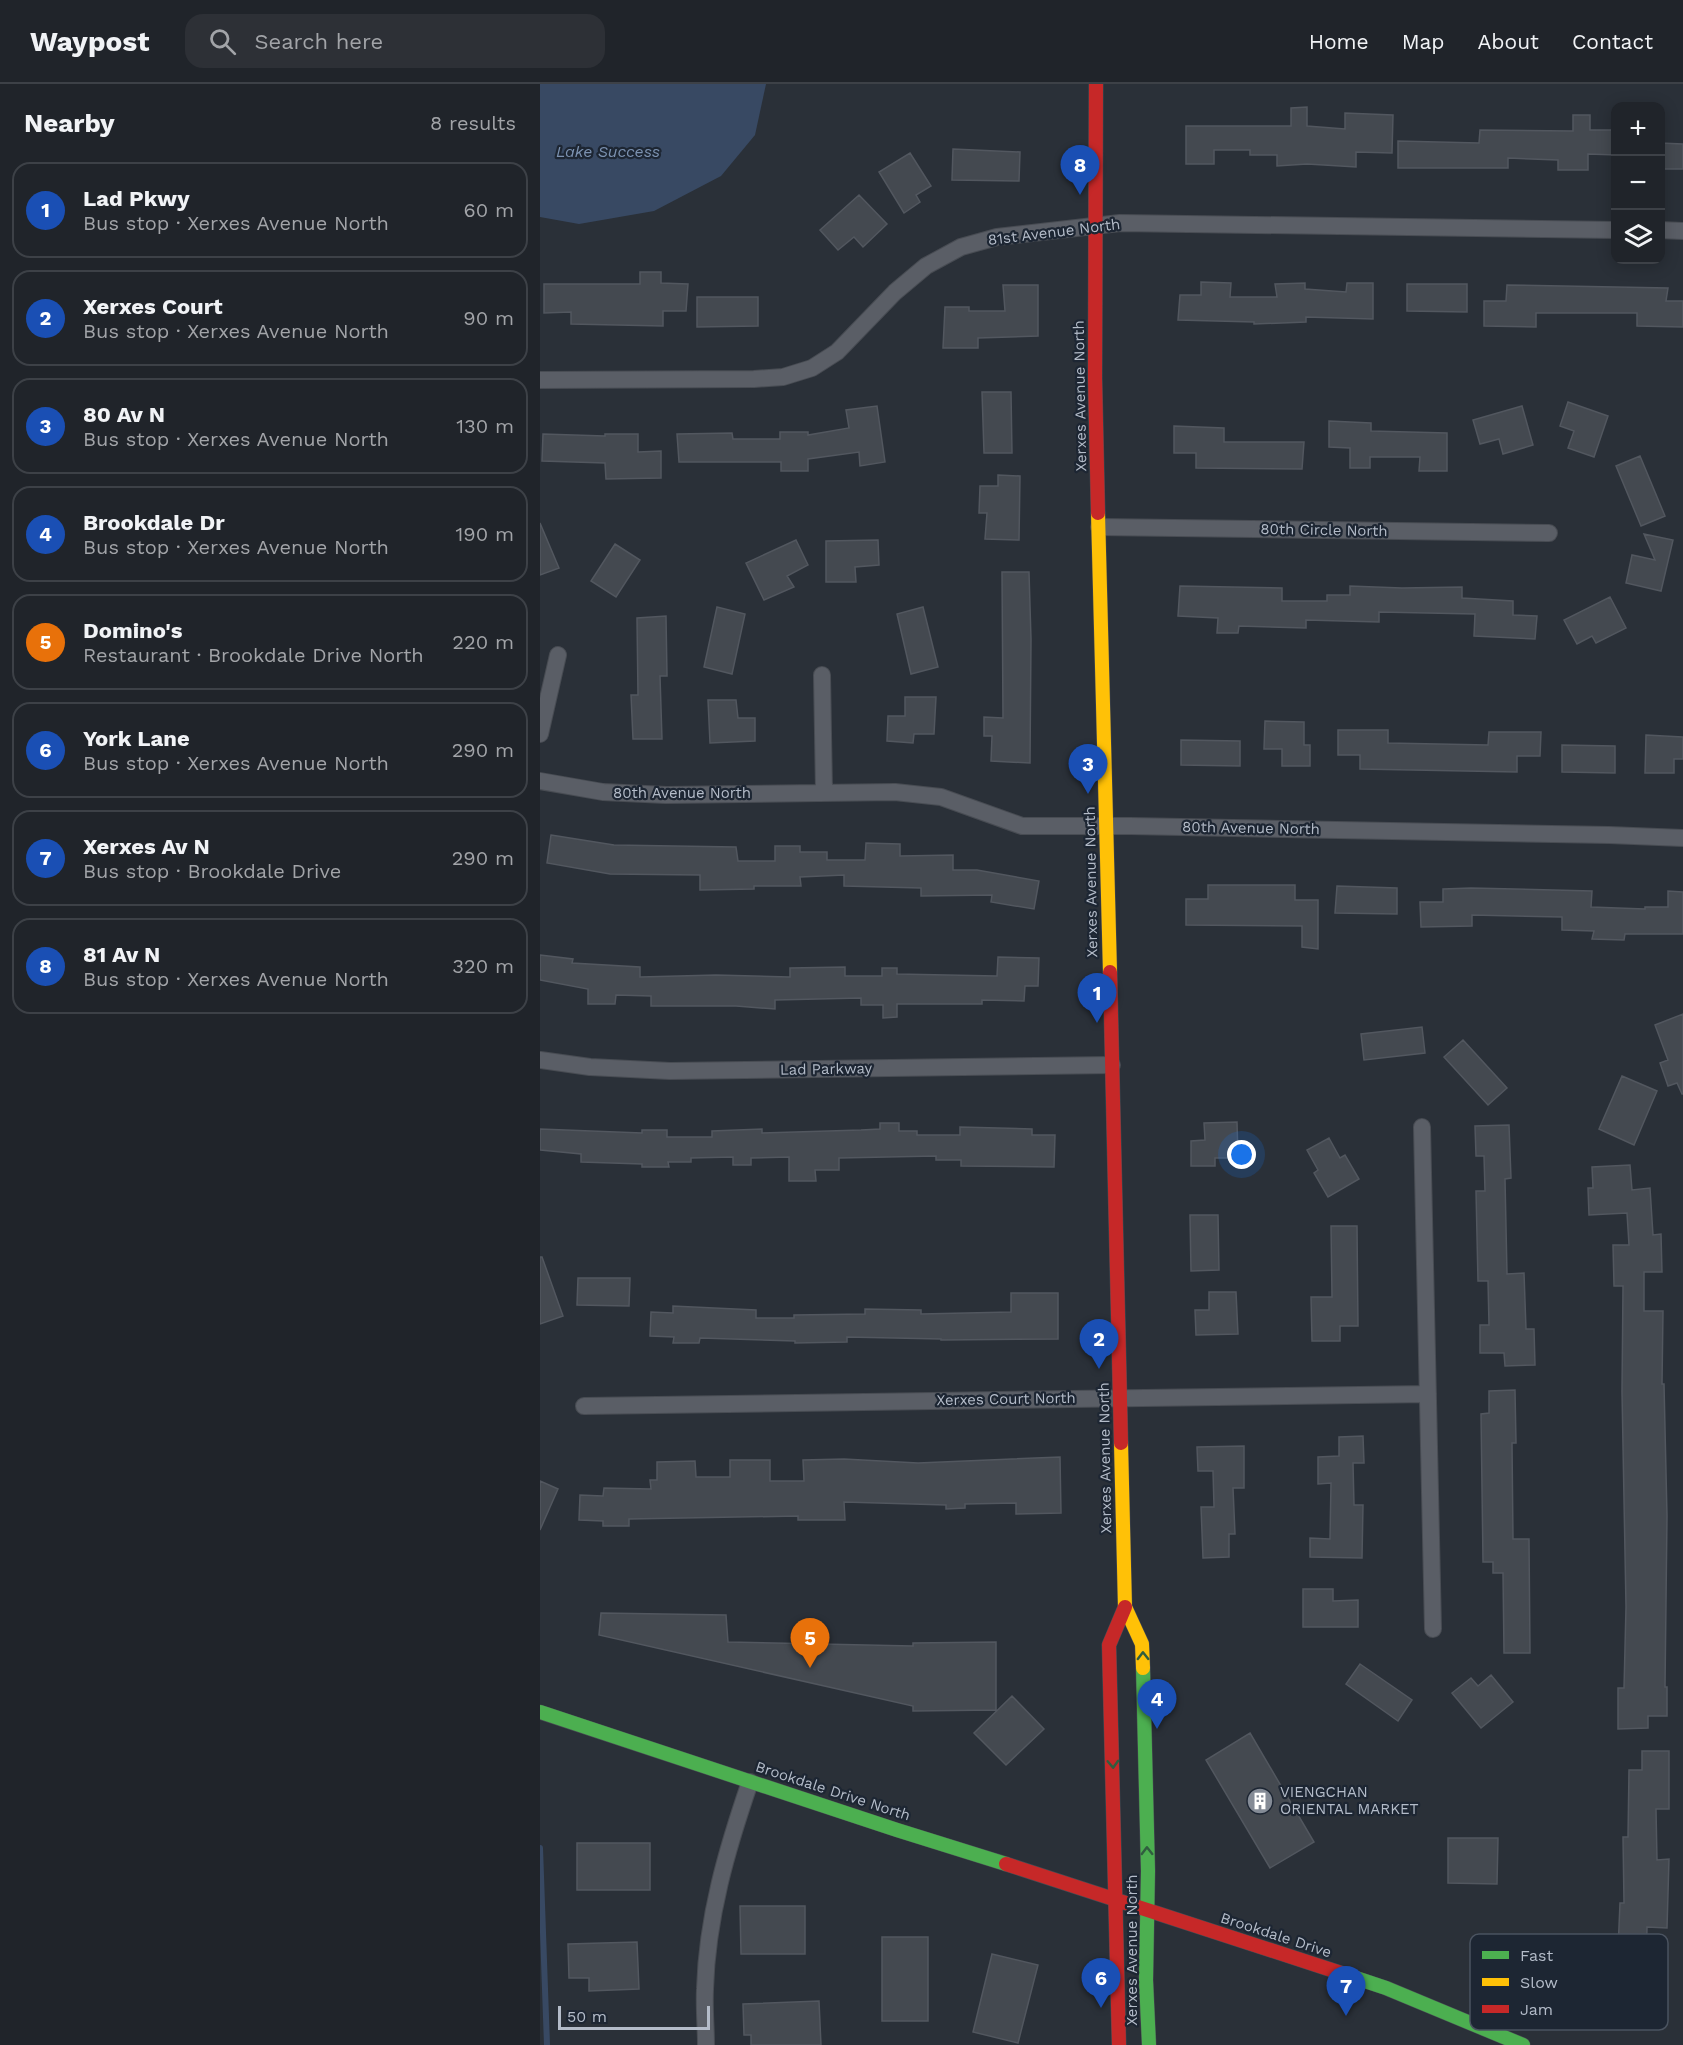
<!DOCTYPE html>
<html lang="en">
<head>
<meta charset="utf-8">
<style>
	:root { --surface:#20242a; --page:#2d3036; --text:#f1f3f6; --muted:#a2a4a8; --line:#3d4147; --accent:#bca0f2 }
	body { margin:0; font-family:"Work Sans",sans-serif; background:var(--page); color:var(--text) }
	.controls { position:absolute; right:18px; top:18px; display:grid; overflow:hidden; border-radius:12px; box-shadow:0 3px 15px #0003 }
	.controls button { width:54px; height:54px; display:grid; place-items:center; padding:0; border:0; border-bottom:2px solid var(--line); background:var(--surface); color:var(--text); font:30px sans-serif }
	.scale { position:absolute; left:18px; bottom:15px; width:152px; box-sizing:border-box; padding-left:6px; border:3px solid #b4bcc9; border-top:0; font-size:16px; line-height:21px; white-space:nowrap; color:#b4bcc9; -webkit-text-stroke:4px #1d2633; paint-order:stroke }
	.you { position:absolute; left:702px; top:1071px; width:21px; height:21px; margin:-15px; border:4px solid #fff; border-radius:50%; background:#1a73e8; box-shadow:0 0 0 9px #1a73e833 }
	.badge { display:grid; place-items:center; width:39px; height:39px; border-radius:50%; background:var(--accent); color:#fff; font-size:20px; font-weight:700 }
	.pin { position:absolute; translate:-50% -50px; filter:drop-shadow(0 2px 3px #0008) }
	.pin::after { content:''; position:absolute; top:32px; width:21px; height:18px; background:inherit; clip-path:polygon(0 0,100% 0,50% 100%) }
	.list { margin:0; padding:0; list-style:none }
	h2 { display:flex; justify-content:space-between; align-items:center; height:78px; margin:0; padding:0 24px; font-size:26px }
	h2 small { font-size:20px; font-weight:400; color:var(--muted) }
	.list li { display:grid; grid-template-columns:39px 1fr auto; gap:18px; align-items:center; box-sizing:border-box; height:96px; margin:0 12px 12px; padding:0 12px; border:2px solid var(--line); border-radius:18px }
	.list b { display:block; font-size:22px; white-space:nowrap }
	.list p { margin:0; font-size:20px; white-space:nowrap; color:var(--muted) }
	.list em { font-size:20px; font-style:normal; color:var(--muted) }
	.icon { flex:none; width:33px; height:33px; fill:none; stroke:currentColor; stroke-width:2; stroke-linecap:round; stroke-linejoin:round }
	.map { position:relative; flex:none; width:1143px; height:1961px; overflow:hidden }
	header { display:flex; align-items:center; gap:36px; box-sizing:border-box; height:84px; padding:0 30px; background:var(--surface); border-bottom:2px solid var(--line) }
	header strong { font-size:28px }
	nav { display:flex; gap:33px; margin-inline-start:auto; font-size:21px }
	.search { width:420px; height:54px; background:var(--page); display:flex; align-items:center; gap:15px; box-sizing:border-box; padding:0 21px; border-radius:18px; color:var(--muted); font-size:22px }
	main { display:flex }
	aside { flex:1; background:var(--surface) }
	.map>svg:first-child { display:block }
</style>
</head>
<body>
<header>
<strong>Waypost</strong>
<div class="search"><svg class="icon" aria-label="search" viewBox="0 0 24 24"><circle cx="10" cy="10" r="6"/><path d="M15 15l6 6"/></svg>Search here</div>
<nav><a>Home</a><a>Map</a><a>About</a><a>Contact</a></nav>
</header>
<main>
<aside>
<h2>Nearby<small>8 results</small></h2>
<ul class="list">
<li><span class="badge" style="background:#1a4fb4">1</span><div><b>Lad Pkwy</b><p>Bus stop · Xerxes Avenue North</p></div><em>60 m</em></li>
<li><span class="badge" style="background:#1a4fb4">2</span><div><b>Xerxes Court</b><p>Bus stop · Xerxes Avenue North</p></div><em>90 m</em></li>
<li><span class="badge" style="background:#1a4fb4">3</span><div><b>80 Av N</b><p>Bus stop · Xerxes Avenue North</p></div><em>130 m</em></li>
<li><span class="badge" style="background:#1a4fb4">4</span><div><b>Brookdale Dr</b><p>Bus stop · Xerxes Avenue North</p></div><em>190 m</em></li>
<li><span class="badge" style="background:#e8710a">5</span><div><b>Domino's</b><p>Restaurant · Brookdale Drive North</p></div><em>220 m</em></li>
<li><span class="badge" style="background:#1a4fb4">6</span><div><b>York Lane</b><p>Bus stop · Xerxes Avenue North</p></div><em>290 m</em></li>
<li><span class="badge" style="background:#1a4fb4">7</span><div><b>Xerxes Av N</b><p>Bus stop · Brookdale Drive</p></div><em>290 m</em></li>
<li><span class="badge" style="background:#1a4fb4">8</span><div><b>81 Av N</b><p>Bus stop · Xerxes Avenue North</p></div><em>320 m</em></li>
</ul>
</aside>
<div class="map">
<svg width="1143" height="1961" viewBox="0 0 1143 1961">
	<rect width="100%" height="100%" fill="#2a3038"/>
	<!-- water -->
	<path fill="#384963" d="M 0,0 L 226,0 L 215,51 L 181,92 L 114,127 L 39,140 L 0,133 Z"/>
	<g fill="none" stroke-linecap="round" stroke-linejoin="round">
		<!-- stream -->
		<path stroke="#384963" stroke-width="6" d="M 0,1764 L 7,1961"/>
	</g>
	<!-- building -->
	<path fill="#444950" stroke="#52575f" stroke-width="1.5" d="M 767,23 L 767,42 L 805,45 L 805,29 L 853,31 L 852,69 L 816,68 L 816,83 L 767,80 L 737,82 L 737,71 L 710,71 L 710,66 L 674,66 L 674,80 L 646,80 L 646,42 L 751,42 L 751,24 Z
		M 1033,31 L 1050,31 L 1050,46 L 1076,46 L 1076,71 L 1048,70 L 1048,86 L 1018,86 L 1018,76 L 968,74 L 968,84 L 858,84 L 858,57 L 939,59 L 940,46 L 1033,47 Z
		M 1120,59 L 1143,60 L 1143,85 L 1120,85 Z
		M 413,65 L 480,68 L 479,97 L 412,96 Z
		M 370,69 L 391,102 L 376,111 L 380,118 L 364,129 L 339,88 Z
		M 319,111 L 347,140 L 323,163 L 314,153 L 298,166 L 280,146 Z
		M 100,188 L 121,188 L 121,199 L 148,200 L 146,227 L 123,227 L 123,242 L 31,240 L 31,228 L 4,229 L 4,200 L 100,200 Z
		M 661,198 L 691,199 L 690,213 L 737,213 L 735,200 L 765,199 L 765,205 L 806,208 L 807,199 L 833,199 L 833,235 L 766,233 L 766,238 L 714,240 L 714,238 L 638,236 L 640,211 L 661,211 Z
		M 867,200 L 927,200 L 927,228 L 867,227 Z
		M 463,201 L 498,201 L 498,252 L 438,254 L 438,264 L 403,264 L 405,223 L 429,223 L 429,227 L 465,227 Z
		M 967,201 L 1128,204 L 1126,217 L 1143,217 L 1143,243 L 1097,242 L 1097,229 L 996,229 L 996,243 L 944,242 L 944,217 L 966,217 Z
		M 157,213 L 218,213 L 218,242 L 157,243 Z
		M 442,308 L 471,308 L 472,369 L 444,369 Z
		M 1028,318 L 1068,332 L 1054,373 L 1028,364 L 1034,347 L 1020,342 Z
		M 337,322 L 345,378 L 320,382 L 319,368 L 268,375 L 268,387 L 241,387 L 241,378 L 139,378 L 137,350 L 192,349 L 193,355 L 240,355 L 240,348 L 268,348 L 268,351 L 309,344 L 306,326 Z
		M 982,322 L 993,361 L 963,370 L 959,355 L 940,360 L 933,336 Z
		M 789,337 L 831,339 L 831,347 L 907,349 L 907,387 L 879,387 L 880,373 L 830,373 L 830,384 L 810,384 L 810,364 L 789,363 Z
		M 634,342 L 684,344 L 684,358 L 764,358 L 762,385 L 656,384 L 656,369 L 634,369 Z
		M 3,350 L 65,352 L 65,350 L 98,350 L 98,368 L 121,367 L 121,394 L 66,395 L 65,379 L 2,377 Z
		M 1100,372 L 1125,432 L 1101,442 L 1076,382 Z
		M 458,391 L 480,392 L 479,456 L 445,455 L 447,429 L 439,429 L 440,402 L 458,402 Z
		M 0,439 L 19,484 L 0,491 Z
		M 1104,450 L 1133,456 L 1121,507 L 1086,499 L 1092,471 L 1115,476 Z
		M 256,456 L 268,481 L 247,492 L 254,503 L 224,516 L 206,479 Z
		M 338,456 L 339,481 L 315,483 L 316,498 L 286,498 L 286,457 Z
		M 75,460 L 100,476 L 76,513 L 51,497 Z
		M 462,488 L 489,488 L 491,555 L 490,679 L 451,677 L 452,652 L 444,652 L 444,633 L 463,634 Z
		M 640,502 L 742,504 L 742,517 L 787,517 L 787,511 L 810,511 L 810,502 L 862,504 L 922,503 L 922,514 L 973,517 L 973,531 L 997,532 L 995,555 L 934,552 L 935,530 L 839,528 L 839,538 L 766,536 L 766,544 L 699,542 L 698,549 L 677,549 L 678,534 L 638,532 Z
		M 1070,513 L 1086,544 L 1056,559 L 1052,552 L 1037,560 L 1024,536 Z
		M 177,523 L 205,530 L 192,590 L 164,583 Z
		M 383,523 L 398,583 L 371,590 L 357,530 Z
		M 126,532 L 127,592 L 120,592 L 122,655 L 93,655 L 91,611 L 98,611 L 97,534 Z
		M 365,613 L 396,613 L 394,650 L 374,650 L 373,659 L 347,657 L 348,632 L 365,632 Z
		M 168,616 L 196,616 L 198,634 L 215,634 L 215,657 L 170,659 Z
		M 725,637 L 764,638 L 764,661 L 770,661 L 770,682 L 742,682 L 742,665 L 724,665 Z
		M 798,646 L 848,646 L 848,659 L 948,661 L 949,648 L 1001,648 L 1000,672 L 977,672 L 977,688 L 820,685 L 820,671 L 798,671 Z
		M 1106,651 L 1143,653 L 1143,675 L 1134,675 L 1134,689 L 1105,689 Z
		M 641,656 L 700,657 L 700,682 L 641,681 Z
		M 1022,661 L 1075,662 L 1075,689 L 1022,688 Z
		M 11,751 L 74,761 L 196,763 L 198,777 L 235,777 L 235,762 L 260,762 L 260,768 L 287,768 L 287,776 L 325,776 L 326,759 L 360,760 L 360,772 L 413,771 L 413,786 L 437,786 L 499,797 L 494,825 L 451,818 L 452,811 L 381,812 L 381,804 L 304,802 L 304,791 L 260,793 L 261,802 L 214,802 L 214,805 L 160,806 L 160,791 L 70,790 L 7,779 Z
		M 668,801 L 755,801 L 755,816 L 778,816 L 778,865 L 762,863 L 762,842 L 646,841 L 646,815 L 668,815 Z
		M 797,802 L 857,804 L 857,830 L 795,829 Z
		M 931,804 L 1052,807 L 1051,823 L 1105,825 L 1105,823 L 1128,823 L 1128,807 L 1143,808 L 1143,850 L 1085,850 L 1084,856 L 1052,855 L 1054,847 L 1022,846 L 1022,833 L 932,831 L 932,842 L 881,843 L 880,818 L 903,818 L 903,805 Z
		M 0,871 L 33,875 L 32,879 L 100,883 L 100,893 L 176,891 L 250,893 L 250,884 L 305,883 L 305,892 L 342,892 L 342,884 L 357,884 L 357,890 L 457,892 L 458,873 L 499,874 L 498,902 L 485,902 L 484,917 L 442,916 L 442,920 L 357,920 L 357,933 L 343,934 L 343,921 L 321,921 L 321,914 L 235,916 L 235,925 L 196,922 L 111,922 L 111,912 L 76,911 L 75,920 L 48,920 L 48,905 L 0,896 Z
		M 1143,930 L 1143,1010 L 1142,1010 L 1137,999 L 1128,1002 L 1120,979 L 1128,976 L 1115,941 Z
		M 882,943 L 885,969 L 824,976 L 821,950 Z
		M 923,956 L 967,1004 L 948,1021 L 904,973 Z
		M 1082,992 L 1117,1007 L 1094,1061 L 1059,1045 Z
		M 697,1038 L 698,1074 L 675,1074 L 675,1082 L 651,1082 L 651,1057 L 665,1056 L 664,1039 Z
		M 340,1039 L 359,1039 L 359,1047 L 377,1047 L 377,1051 L 420,1051 L 420,1043 L 492,1045 L 492,1051 L 515,1051 L 514,1083 L 421,1082 L 421,1076 L 396,1076 L 396,1072 L 299,1074 L 299,1086 L 275,1086 L 276,1097 L 249,1097 L 249,1073 L 211,1074 L 211,1081 L 193,1081 L 193,1073 L 151,1074 L 151,1078 L 128,1078 L 129,1083 L 102,1083 L 102,1080 L 41,1078 L 41,1070 L 0,1066 L 0,1045 L 102,1049 L 102,1046 L 127,1046 L 127,1053 L 172,1053 L 172,1047 L 222,1045 L 222,1049 L 321,1046 L 340,1045 Z
		M 969,1041 L 971,1094 L 965,1095 L 967,1190 L 984,1189 L 986,1245 L 994,1245 L 995,1281 L 965,1282 L 964,1269 L 940,1269 L 940,1241 L 949,1241 L 948,1197 L 938,1197 L 936,1107 L 945,1107 L 944,1072 L 936,1072 L 935,1042 Z
		M 789,1054 L 800,1074 L 805,1071 L 819,1095 L 788,1113 L 774,1089 L 778,1086 L 767,1066 Z
		M 1090,1081 L 1092,1106 L 1110,1104 L 1113,1151 L 1121,1150 L 1122,1188 L 1104,1188 L 1104,1227 L 1123,1227 L 1122,1300 L 1124,1300 L 1127,1432 L 1125,1603 L 1127,1603 L 1127,1632 L 1108,1632 L 1108,1644 L 1078,1645 L 1078,1604 L 1084,1604 L 1086,1523 L 1082,1308 L 1083,1202 L 1074,1202 L 1073,1161 L 1089,1161 L 1087,1129 L 1049,1131 L 1048,1104 L 1053,1104 L 1052,1083 Z
		M 650,1131 L 678,1131 L 679,1186 L 651,1187 Z
		M 791,1142 L 817,1142 L 818,1242 L 800,1242 L 800,1257 L 772,1257 L 771,1213 L 792,1213 Z
		M 0,1173 L 2,1173 L 23,1232 L 0,1240 Z
		M 38,1194 L 90,1194 L 89,1222 L 37,1221 Z
		M 669,1208 L 696,1208 L 698,1250 L 656,1251 L 655,1226 L 669,1226 Z
		M 471,1209 L 518,1209 L 518,1255 L 401,1256 L 401,1255 L 307,1253 L 307,1258 L 255,1259 L 255,1257 L 160,1254 L 159,1259 L 133,1259 L 134,1253 L 110,1252 L 111,1228 L 133,1229 L 133,1222 L 216,1226 L 216,1234 L 254,1234 L 254,1231 L 325,1230 L 325,1225 L 381,1226 L 381,1230 L 471,1228 Z
		M 975,1306 L 976,1359 L 972,1359 L 973,1455 L 989,1455 L 990,1569 L 964,1569 L 963,1489 L 953,1489 L 953,1478 L 943,1478 L 941,1330 L 949,1329 L 949,1307 Z
		M 823,1352 L 824,1379 L 813,1379 L 814,1421 L 823,1421 L 822,1474 L 770,1473 L 770,1454 L 790,1455 L 791,1399 L 778,1400 L 778,1373 L 799,1372 L 799,1353 Z
		M 704,1362 L 704,1404 L 693,1404 L 695,1450 L 689,1450 L 689,1473 L 663,1474 L 661,1423 L 674,1423 L 673,1387 L 658,1387 L 657,1363 Z
		M 520,1373 L 521,1429 L 476,1430 L 476,1419 L 425,1420 L 425,1424 L 406,1425 L 406,1421 L 304,1418 L 305,1436 L 258,1436 L 258,1432 L 89,1435 L 89,1442 L 63,1442 L 63,1437 L 39,1436 L 40,1411 L 63,1412 L 64,1404 L 111,1405 L 110,1396 L 117,1396 L 117,1378 L 155,1377 L 156,1393 L 190,1393 L 190,1376 L 230,1376 L 230,1397 L 264,1397 L 263,1376 L 304,1375 L 378,1379 Z
		M 0,1397 L 18,1405 L 0,1446 Z
		M 763,1505 L 793,1505 L 793,1517 L 818,1516 L 818,1543 L 763,1543 Z
		M 61,1529 L 186,1531 L 188,1558 L 373,1562 L 373,1559 L 456,1558 L 456,1626 L 373,1627 L 373,1622 L 59,1551 Z
		M 820,1580 L 872,1616 L 858,1637 L 806,1600 Z
		M 951,1591 L 973,1618 L 941,1644 L 912,1609 L 931,1594 L 938,1602 Z
		M 472,1612 L 504,1645 L 466,1681 L 434,1649 Z
		M 710,1649 L 774,1758 L 730,1784 L 666,1676 Z
		M 1102,1667 L 1129,1667 L 1129,1725 L 1116,1725 L 1117,1776 L 1129,1775 L 1127,1844 L 1107,1843 L 1106,1891 L 1125,1892 L 1124,1916 L 1095,1915 L 1093,1939 L 1075,1938 L 1076,1913 L 1071,1913 L 1072,1889 L 1077,1889 L 1080,1819 L 1084,1819 L 1083,1753 L 1088,1753 L 1089,1686 L 1102,1686 Z
		M 908,1754 L 958,1754 L 957,1800 L 908,1799 Z
		M 37,1759 L 110,1759 L 110,1806 L 37,1806 Z
		M 200,1822 L 265,1822 L 265,1870 L 201,1870 Z
		M 342,1853 L 388,1853 L 388,1937 L 342,1937 Z
		M 97,1858 L 99,1905 L 49,1907 L 49,1894 L 29,1894 L 28,1860 Z
		M 452,1870 L 498,1881 L 478,1959 L 433,1948 Z
		M 279,1917 L 281,1961 L 211,1961 L 211,1951 L 204,1951 L 203,1920 Z"/>
	<g fill="none" stroke-linecap="round" stroke-linejoin="round">
		<defs>
			<path id="street" d="M 1120,146 L 1143,147
				M 0,296 L 214,295 L 243,293 L 272,284 L 297,268 L 355,208 L 386,182 L 421,163 L 457,153 L 580,139 L 1076,146
				M 559,443 L 1009,449
				M 282,591 L 284,708
				M 0,650 L 18,571
				M 0,697 L 63,708 L 126,711 L 355,708 L 401,713 L 482,742 L 590,742 L 1069,751 L 1143,754
				M 0,976 L 50,983 L 130,987 L 572,981
				M 882,1043 L 893,1545
				M 44,1322 L 888,1310
				M 166,1961 C 166,1943 164,1924 165,1905 C 167,1833 187,1765 210,1698"/>
			<path id="fast" d="M 603,1584 L 608,1787 L 606,1896 L 609,1961
				M 0,1628 L 357,1746 L 466,1780
				M 807,1891 L 846,1904 L 983,1961"/>
			<path id="slow" d="M 558,429 L 570,888
				M 581,1359 L 585,1523 L 602,1560 L 603,1584"/>
			<path id="jam" d="M 556,0 L 555,294 L 558,429
				M 570,888 L 581,1359
				M 466,1780 L 807,1891
				M 579,1961 L 569,1561 L 585,1523"/>
		</defs>
		<!-- street casing -->
		<use href="#street" stroke="#484c53" stroke-width="18"/>
		<!-- fast casing -->
		<use href="#fast" stroke="#484c53" stroke-width="15"/>
		<!-- slow casing -->
		<use href="#slow" stroke="#484c53" stroke-width="15"/>
		<!-- jam casing -->
		<use href="#jam" stroke="#484c53" stroke-width="15"/>
		<!-- street -->
		<use href="#street" stroke="#5a5e66" stroke-width="16"/>
		<!-- fast -->
		<use href="#fast" stroke="#4caf50" stroke-width="14"/>
		<!-- slow -->
		<use href="#slow" stroke="#ffc107" stroke-width="14"/>
		<!-- jam -->
		<use href="#jam" stroke="#c62828" stroke-width="14"/>
	</g>
	<!-- one-way arrows -->
	<defs><path id="oneway-chevron" d="M-2-3.5L2.5 0L-2 3.5" fill="none" stroke-width="1.6" stroke-linecap="round" stroke-linejoin="round" transform="scale(1.5)"/></defs>
	<g stroke="#305d3f">
		<use href="#oneway-chevron" transform="translate(603 1572) rotate(-91)"/>
		<use href="#oneway-chevron" transform="translate(573 1680) rotate(88)"/>
		<use href="#oneway-chevron" transform="translate(607 1767) rotate(-91)"/>
	</g>
	<!-- icons -->
	<defs>
		<symbol id="building-disc" viewBox="-11 -11 22 22"><circle r="9.5" fill="#848b96" stroke="#1d2633"/><path d="M-4-6H4V6H1V3H-1V6H-4ZM-2.5-4.3h1.7v1.8h-1.7ZM.8-4.3h1.7v1.8H.8ZM-2.5-1h1.7V.8h-1.7ZM.8-1h1.7V.8H.8Z" fill="#fff"/></symbol>
	</defs>
	<g fill-rule="evenodd">
		<use href="#building-disc" x="705" y="1702" width="30" height="30"/>
	</g>
	<g text-anchor="middle" dominant-baseline="central" stroke-width="4.5" stroke-linejoin="round" paint-order="stroke">
		<!-- street labels -->
		<g font-size="15" fill="#b4bcc9" stroke="#1d2633">
			<text transform="translate(514 148) rotate(-7)">81st Avenue North</text>
			<text transform="translate(540 312) rotate(-91)">Xerxes Avenue North</text>
			<text transform="translate(784 446) rotate(1)">80th Circle North</text>
			<text x="142" y="709">80th Avenue North</text>
			<text transform="translate(711 744) rotate(1)">80th Avenue North</text>
			<text transform="translate(551 798) rotate(-91)">Xerxes Avenue North</text>
			<text transform="translate(286 985) rotate(-1)">Lad Parkway</text>
			<text transform="translate(466 1315) rotate(-1)">Xerxes Court North</text>
			<text transform="translate(565 1374) rotate(-91)">Xerxes Avenue North</text>
			<text transform="translate(293 1707) rotate(18)">Brookdale Drive North</text>
			<text transform="translate(736 1851) rotate(18)">Brookdale Drive</text>
			<text transform="translate(592 1866) rotate(-90)">Xerxes Avenue North</text>
		</g>
		<!-- poi labels -->
		<g font-size="15" fill="#b4bcc9" stroke="#1d2633" text-anchor="start">
			<text x="740" y="1708">VIENGCHAN<tspan x="740" dy="17">ORIENTAL MARKET</tspan></text>
		</g>
		<!-- water labels -->
		<g font-size="16" font-style="italic" fill="#7c92b1" stroke="#1d2633">
			<text x="68" y="67">Lake Success</text>
		</g>
	</g>
	<!-- legend -->
	<rect x="930" y="1850" width="198" height="96" rx="9" fill="#1d2633" stroke="#4a5360" stroke-width="1.5"/>
	<rect x="942" y="1867" width="27" height="8" fill="#4caf50"/>
	<rect x="942" y="1894" width="27" height="8" fill="#ffc107"/>
	<rect x="942" y="1921" width="27" height="8" fill="#c62828"/>
	<g font-size="16" fill="#b4bcc9">
		<text x="980" y="1877">Fast</text>
		<text x="980" y="1904">Slow</text>
		<text x="980" y="1931">Jam</text>
	</g>
</svg>
<div class="controls">
<button>+</button>
<button>−</button>
<button><svg class="icon" aria-label="layers" viewBox="0 0 24 24"><path d="M12 4l9 5-9 5-9-5zM3 14l9 5 9-5"/></svg></button>
</div>
<div class="scale">50 m</div>
<div class="you"></div>
<div class="pin badge" style="left:557px;top:939px;background:#1a4fb4">1</div>
<div class="pin badge" style="left:559px;top:1285px;background:#1a4fb4">2</div>
<div class="pin badge" style="left:548px;top:710px;background:#1a4fb4">3</div>
<div class="pin badge" style="left:617px;top:1645px;background:#1a4fb4">4</div>
<div class="pin badge" style="left:270px;top:1584px;background:#e8710a">5</div>
<div class="pin badge" style="left:561px;top:1924px;background:#1a4fb4">6</div>
<div class="pin badge" style="left:806px;top:1932px;background:#1a4fb4">7</div>
<div class="pin badge" style="left:540px;top:111px;background:#1a4fb4">8</div>
</div>
</main>
</body>
</html>
